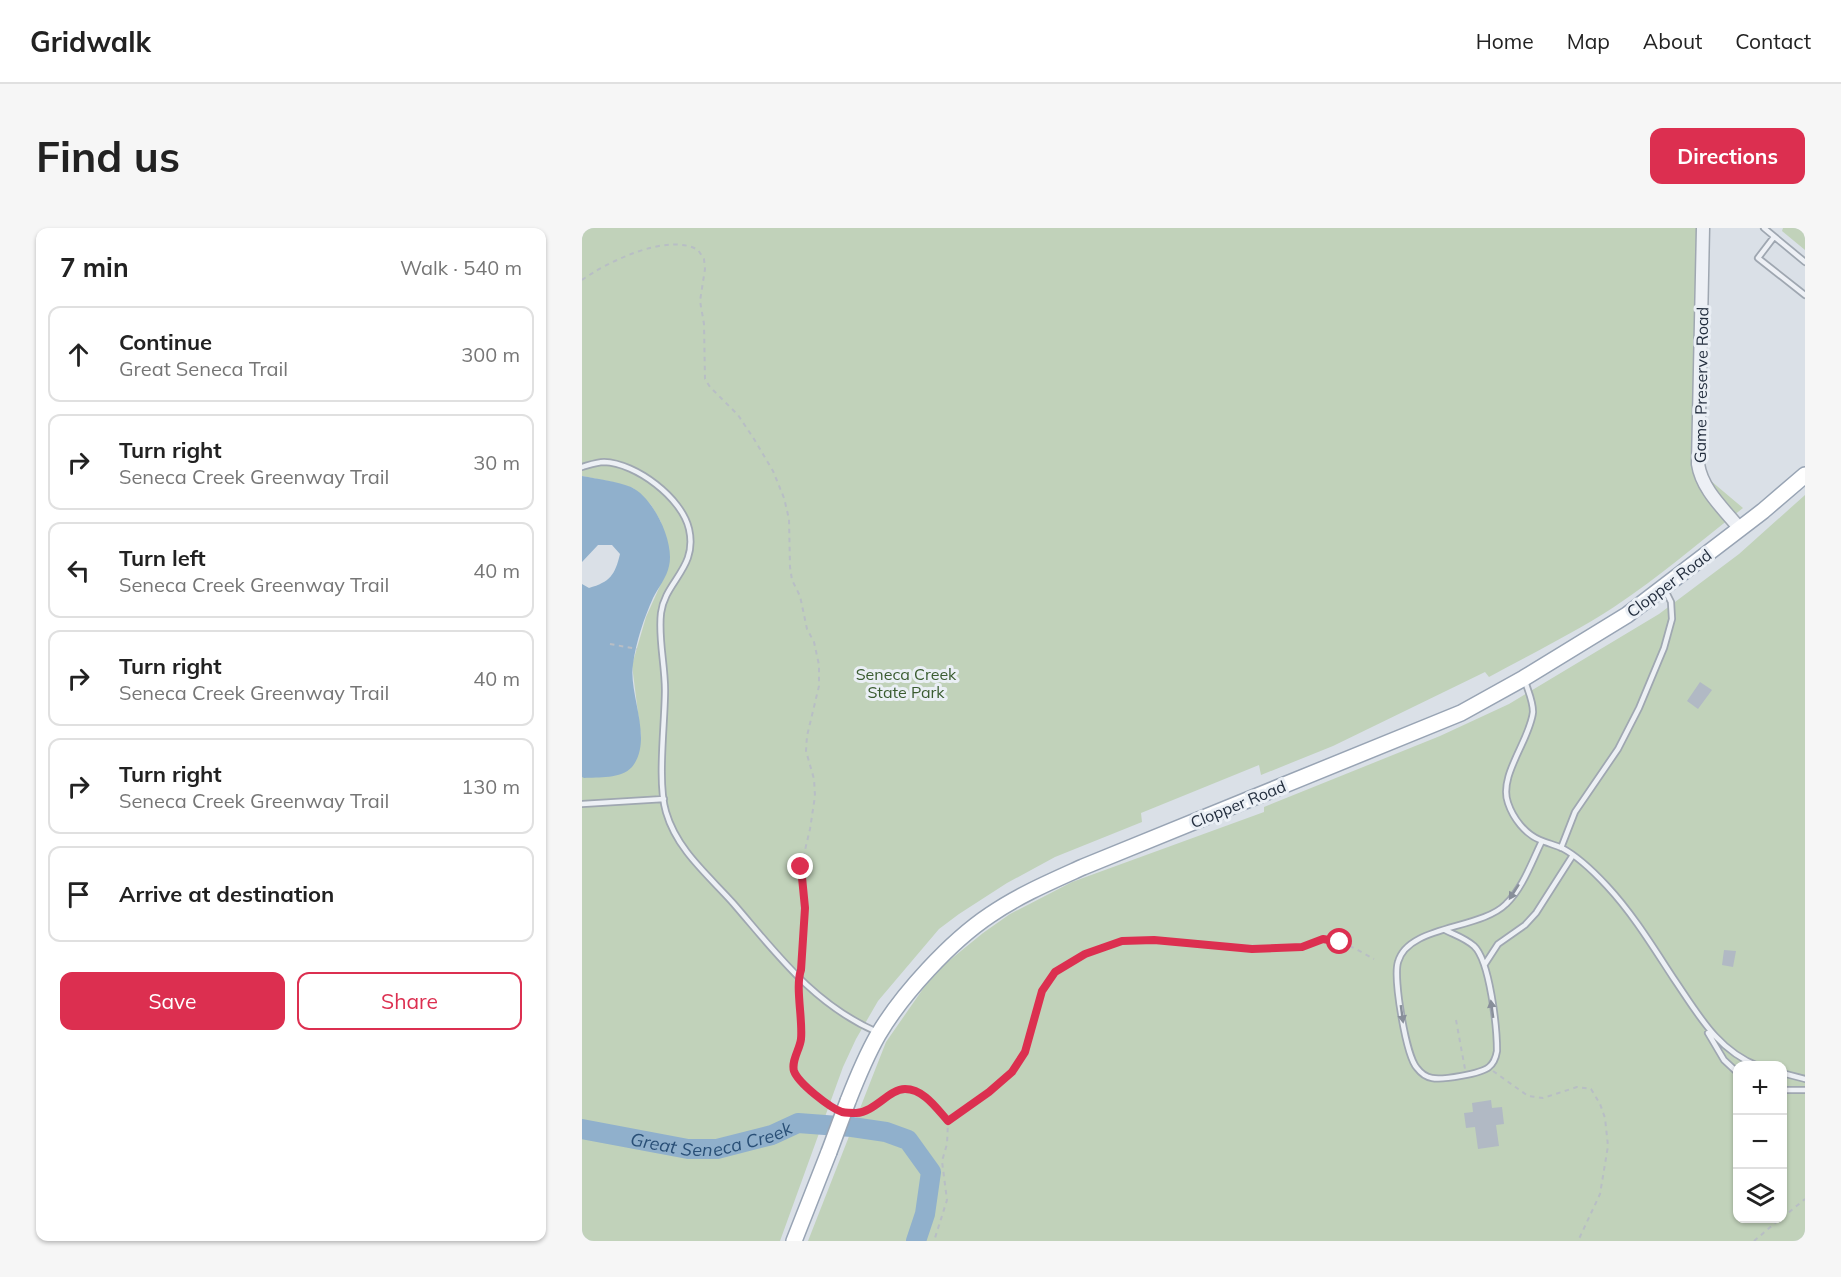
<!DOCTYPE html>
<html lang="en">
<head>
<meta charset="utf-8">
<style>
	:root { --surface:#fff; --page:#f6f6f6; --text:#222; --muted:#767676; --line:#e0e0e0; --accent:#dc2f50 }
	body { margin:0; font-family:Mulish,sans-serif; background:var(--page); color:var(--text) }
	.controls { position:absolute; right:18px; bottom:18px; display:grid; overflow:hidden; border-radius:12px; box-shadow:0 2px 4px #0004 }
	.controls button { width:54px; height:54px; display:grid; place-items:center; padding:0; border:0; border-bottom:2px solid var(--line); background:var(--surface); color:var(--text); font:30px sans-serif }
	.stop { position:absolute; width:18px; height:18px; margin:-14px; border:4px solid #dc2f50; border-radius:50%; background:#fff }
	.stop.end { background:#dc2f50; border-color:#fff; box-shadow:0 2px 6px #0008 }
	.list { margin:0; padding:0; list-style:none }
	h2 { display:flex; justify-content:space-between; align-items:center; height:78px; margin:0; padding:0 24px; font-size:26px }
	h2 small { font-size:20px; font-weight:400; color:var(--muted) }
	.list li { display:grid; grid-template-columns:39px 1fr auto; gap:18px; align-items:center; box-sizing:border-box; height:96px; margin:0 12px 12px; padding:0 12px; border:2px solid var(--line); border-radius:12px }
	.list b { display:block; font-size:22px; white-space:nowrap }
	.list p { margin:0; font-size:20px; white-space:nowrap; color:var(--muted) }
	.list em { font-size:20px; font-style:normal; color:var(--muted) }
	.actions { display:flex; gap:12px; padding:18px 24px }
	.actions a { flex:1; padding:14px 0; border:2px solid var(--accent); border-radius:12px; text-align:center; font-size:21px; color:var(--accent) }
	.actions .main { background:var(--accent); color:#fff }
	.icon { flex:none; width:33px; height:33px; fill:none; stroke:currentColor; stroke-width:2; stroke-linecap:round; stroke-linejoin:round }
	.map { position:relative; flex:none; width:1223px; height:1013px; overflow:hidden; border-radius:12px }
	header { display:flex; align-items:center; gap:36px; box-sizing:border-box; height:84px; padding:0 30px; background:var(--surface); border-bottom:2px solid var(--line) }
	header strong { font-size:28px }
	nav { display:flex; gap:33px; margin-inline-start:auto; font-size:21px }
	.intro { display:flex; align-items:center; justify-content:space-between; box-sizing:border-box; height:144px; padding:0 36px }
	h1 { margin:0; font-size:42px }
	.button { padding:15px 27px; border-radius:12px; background:var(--accent); color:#fff; font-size:21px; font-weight:700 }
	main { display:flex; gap:36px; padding:0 36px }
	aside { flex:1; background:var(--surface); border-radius:12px; box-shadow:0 2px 4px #0004 }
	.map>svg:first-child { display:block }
</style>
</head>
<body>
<header>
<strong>Gridwalk</strong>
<nav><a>Home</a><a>Map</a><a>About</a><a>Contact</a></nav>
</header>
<div class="intro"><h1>Find us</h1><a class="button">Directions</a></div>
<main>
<aside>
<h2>7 min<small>Walk · 540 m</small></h2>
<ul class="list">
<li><svg class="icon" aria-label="ahead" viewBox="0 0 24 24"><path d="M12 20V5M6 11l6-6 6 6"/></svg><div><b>Continue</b><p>Great Seneca Trail</p></div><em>300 m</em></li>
<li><svg class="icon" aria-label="right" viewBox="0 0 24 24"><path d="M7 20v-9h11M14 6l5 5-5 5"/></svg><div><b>Turn right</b><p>Seneca Creek Greenway Trail</p></div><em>30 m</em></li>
<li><svg class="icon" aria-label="left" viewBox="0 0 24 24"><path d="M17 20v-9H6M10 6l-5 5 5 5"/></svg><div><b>Turn left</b><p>Seneca Creek Greenway Trail</p></div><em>40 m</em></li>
<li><svg class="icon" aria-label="right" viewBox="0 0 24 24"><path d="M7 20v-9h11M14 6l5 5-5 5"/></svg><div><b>Turn right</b><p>Seneca Creek Greenway Trail</p></div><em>40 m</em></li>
<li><svg class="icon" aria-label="right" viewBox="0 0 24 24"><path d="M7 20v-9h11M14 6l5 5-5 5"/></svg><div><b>Turn right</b><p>Seneca Creek Greenway Trail</p></div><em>130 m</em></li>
<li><svg class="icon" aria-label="arrive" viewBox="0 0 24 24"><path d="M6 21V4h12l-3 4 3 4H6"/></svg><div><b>Arrive at destination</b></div></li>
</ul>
<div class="actions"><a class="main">Save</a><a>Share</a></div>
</aside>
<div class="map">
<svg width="1223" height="1013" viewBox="0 0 1223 1013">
	<rect width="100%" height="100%" fill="#dae0e7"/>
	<!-- green -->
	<path fill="#c1d2ba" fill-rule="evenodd" d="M 0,0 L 1117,0 L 1119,111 L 1110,237 L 1161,280 C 1118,314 1077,349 1032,379 C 992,405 949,426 907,449 L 903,444 L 751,518 L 679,547 L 677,537 L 559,585 L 560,594 L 473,629 L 425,655 L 377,686 L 357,701 L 296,773 L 274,811 L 261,839 L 198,1013 L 0,1013 L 0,549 L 29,548 L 40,545 L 59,509 L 50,437 L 64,389 L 82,349 L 79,294 L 69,277 L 51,260 L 30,254 L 0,248 Z
		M 1201,0 L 1223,0 L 1223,22 L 1200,3 Z
		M 1223,267 L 1223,1013 L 226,1013 L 304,814 L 343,758 L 363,736 L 401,705 L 428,686 L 490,654 L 682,584 L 682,579 L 858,508 L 927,476 L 1077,386 L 1157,326 ZM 1156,838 L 1200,838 L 1200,990 L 1156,990 Z"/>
	<!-- water -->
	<path fill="#90b0cc" d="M 0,248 C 16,251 34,253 49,259 C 71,269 93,314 87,338 C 85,349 76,360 71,370 C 62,390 54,414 51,436 C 46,466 72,512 50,539 C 39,551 16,549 2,550 L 0,549 L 0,356 L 7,360 C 28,354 33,347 38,326 L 30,317 L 16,317 L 0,334 Z"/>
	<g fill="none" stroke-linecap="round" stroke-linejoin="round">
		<!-- river -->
		<path stroke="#90b0cc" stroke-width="20" id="s1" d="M 0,901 L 106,921 L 135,921 L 190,907 L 216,895 L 270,899 L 304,904 L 326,912 L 349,944 L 343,986 L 334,1013"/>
	</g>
	<!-- building -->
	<path fill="#b1b9c4" d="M 1118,454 L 1130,462 L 1116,481 L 1105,473 Z
		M 1142,722 L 1154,723 L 1151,739 L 1140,737 Z
		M 909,872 L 910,880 L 920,879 L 922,896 L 914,897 L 917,918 L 896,921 L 893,899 L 884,900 L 882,885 L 891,884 L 890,875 Z"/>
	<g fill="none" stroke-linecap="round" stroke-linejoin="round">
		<defs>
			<path id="service" d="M 1182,0 L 1223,34
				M 1192,9 L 1176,30 L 1223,67
				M 0,239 C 7,237 15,234 22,234 C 54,235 100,270 107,301 C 116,340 83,353 79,385 C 76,410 83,436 83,462 C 83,495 75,554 84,584 C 95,622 126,647 151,675 C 195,726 231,776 295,804
				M 943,453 C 946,463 951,473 951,484 C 948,512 916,548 926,575 C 931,590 943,606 958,612 C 965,615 973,617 980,620 C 997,629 1012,644 1025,658 C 1051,686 1071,719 1092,751 C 1116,786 1135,822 1176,838
				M 0,576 L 82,571
				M 979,620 L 993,584 L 1036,521 L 1057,480 L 1082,420 L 1090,391 L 1089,374 L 1083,362
				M 863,702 C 873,707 883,710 892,718 C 908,733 915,800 915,823 C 914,829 912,835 907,839 C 899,846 860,852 850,850 C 844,849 838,844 835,840 C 824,828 811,750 816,734 C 826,697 898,702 924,676 C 941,660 950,633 960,613
				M 903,736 L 916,716 L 943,697 L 954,685 L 991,627
				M 1126,805 L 1142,832 L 1156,845
				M 1200,845 L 1223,851
				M 1200,862 L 1223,862"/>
			<path id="tertiary" d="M 1121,0 L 1116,236 C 1120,262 1142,281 1158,301"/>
			<path id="primary" d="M 266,873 C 275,850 284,828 296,807 C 320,766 369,713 408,687 C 437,667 470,653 501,639 L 879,485 L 942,450 L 1045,387 L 1181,283 L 1223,247
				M 212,1013 L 247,924"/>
		</defs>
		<!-- service casing -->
		<use href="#service" stroke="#9fa7b1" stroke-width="8"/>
		<!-- tertiary casing -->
		<use href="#tertiary" stroke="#9fa7b1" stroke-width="15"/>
		<!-- primary casing -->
		<use href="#primary" stroke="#98a4b4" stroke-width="18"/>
		<!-- path -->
		<path stroke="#b8bec5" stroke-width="2" stroke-dasharray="4.5 4.5" stroke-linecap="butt" d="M 0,52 C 25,34 86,4 116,22 L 122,31 L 123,41 L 118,73 L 122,96 L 123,151 L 128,159 L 156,187 L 172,211 L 191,243 L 202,270 L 207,291 L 208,339 L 210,352 L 218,368 L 225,401 L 232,414 L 237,437 L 237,458 L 225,508 L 224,523 L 232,551 L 233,568 L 228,601 L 219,639 L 223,680 L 219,740
			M 28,416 L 55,421
			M 217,760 L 219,810 L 211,836 L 212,843 L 225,859 L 251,880
			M 874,792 L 883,841
			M 911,843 L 946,868 L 961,870 L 995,859 L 1009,861 L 1018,876 L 1023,890 L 1026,918 L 1018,966 L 996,1013
			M 274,885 L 282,884 L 320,861 C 341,862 353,879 366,893 L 365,916 L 360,933 L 365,972 L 352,1013
			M 367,893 C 392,873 431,855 443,823 C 453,797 451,764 474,744 C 479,739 487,736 493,732 C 551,697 608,719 670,721 C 686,722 705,723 720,719 C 727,717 734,711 741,711 C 758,710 777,723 792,731
			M 1200,990 L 1223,971
			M 1172,1013 L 1199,990"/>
		<!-- service -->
		<use href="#service" stroke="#edf0f5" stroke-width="4.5"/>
		<!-- tertiary -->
		<use href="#tertiary" stroke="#edf0f5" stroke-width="12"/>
		<!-- primary -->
		<use href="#primary" stroke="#fff" stroke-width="15"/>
		<defs>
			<path id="primary-bridge" d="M 247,924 L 266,873"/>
		</defs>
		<!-- primary-bridge casing -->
		<use href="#primary-bridge" stroke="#98a4b4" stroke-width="18" stroke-linecap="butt"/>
		<!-- primary-bridge -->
		<use href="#primary-bridge" stroke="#fff" stroke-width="15"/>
	</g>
	<!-- one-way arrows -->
	<defs><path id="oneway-solid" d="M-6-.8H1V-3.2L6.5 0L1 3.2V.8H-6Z" transform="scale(1.5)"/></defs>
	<g fill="#888f9a">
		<use href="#oneway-solid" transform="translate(932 664) rotate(123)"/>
		<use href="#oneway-solid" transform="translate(910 781) rotate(-98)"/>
		<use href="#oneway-solid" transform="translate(820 786) rotate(82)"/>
	</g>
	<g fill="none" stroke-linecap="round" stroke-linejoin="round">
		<!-- route -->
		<path stroke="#dc2f50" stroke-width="8" d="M 219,639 L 223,680 L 219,742 C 213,759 221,791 219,811 C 218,821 209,833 212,843 C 216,855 248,880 260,884 C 265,885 270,885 274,885 C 293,884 307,861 323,861 C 342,861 355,881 366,893 L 407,864 L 430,844 L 443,824 L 460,763 L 473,744 L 503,726 L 540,713 L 572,712 L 670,721 L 720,719 L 741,711 L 758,714"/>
	</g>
	<g text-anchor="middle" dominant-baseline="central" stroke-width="6" stroke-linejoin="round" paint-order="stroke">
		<!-- street labels -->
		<g font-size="16" fill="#232e3e" stroke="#eaeff5">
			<text transform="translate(1119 157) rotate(-89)">Game Preserve Road</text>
			<text transform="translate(1087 355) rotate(-37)">Clopper Road</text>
			<text transform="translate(656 576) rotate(-22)">Clopper Road</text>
		</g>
		<!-- park labels -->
		<g font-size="16" fill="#395b2f" stroke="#eaeff5">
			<text x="324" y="446">Seneca Creek<tspan x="324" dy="18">State Park</tspan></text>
		</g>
		<!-- water labels -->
		<g font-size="18" font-style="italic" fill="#294f76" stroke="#eaeff5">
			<text stroke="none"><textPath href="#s1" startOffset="132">Great Seneca Creek</textPath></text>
		</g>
	</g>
</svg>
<div class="controls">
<button>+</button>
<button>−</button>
<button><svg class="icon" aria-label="layers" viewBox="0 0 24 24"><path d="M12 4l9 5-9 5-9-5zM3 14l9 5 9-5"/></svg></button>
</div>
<div class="stop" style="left:758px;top:714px"></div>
<div class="stop end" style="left:219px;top:639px"></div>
</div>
</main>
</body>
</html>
